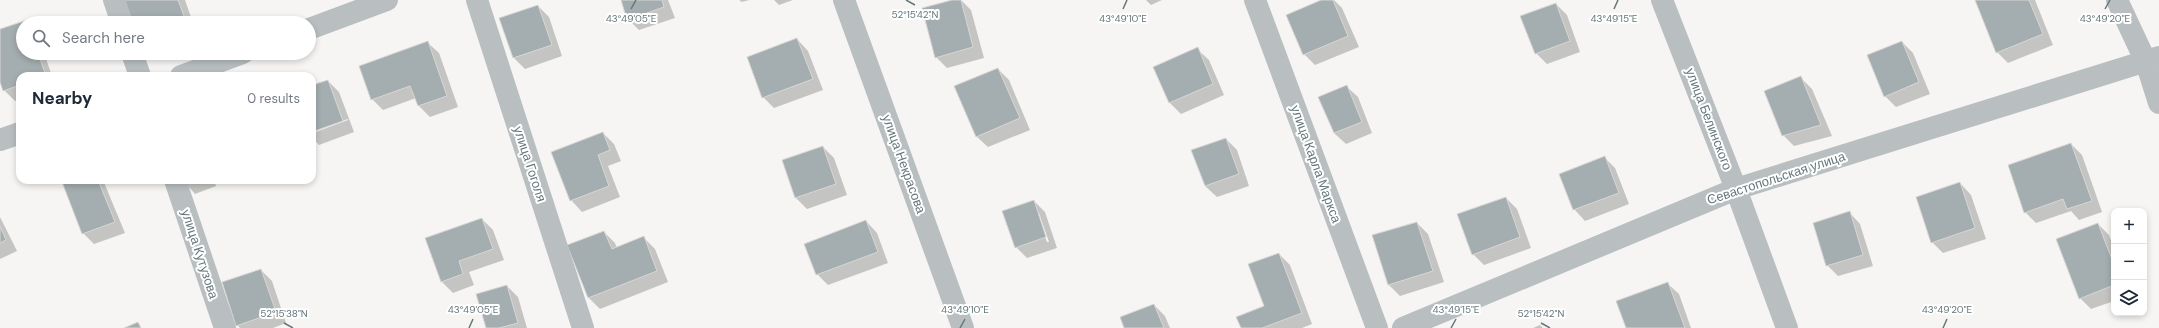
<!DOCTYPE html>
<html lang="en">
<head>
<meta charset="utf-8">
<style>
	:root { --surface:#fff; --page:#f2f2f3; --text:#1f2937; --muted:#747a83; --line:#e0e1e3 }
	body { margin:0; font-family:"DM Sans",sans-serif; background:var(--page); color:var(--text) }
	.controls { position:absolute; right:12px; bottom:12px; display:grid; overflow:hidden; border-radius:8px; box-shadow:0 2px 6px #0003 }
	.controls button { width:36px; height:36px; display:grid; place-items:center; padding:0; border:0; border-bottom:1px solid var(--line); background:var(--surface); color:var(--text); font:20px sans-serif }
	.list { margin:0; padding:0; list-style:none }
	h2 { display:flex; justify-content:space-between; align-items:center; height:52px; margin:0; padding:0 16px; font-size:17px }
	h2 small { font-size:13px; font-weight:400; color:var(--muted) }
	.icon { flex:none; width:22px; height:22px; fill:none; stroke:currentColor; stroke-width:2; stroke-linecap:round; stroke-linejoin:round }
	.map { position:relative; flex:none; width:2159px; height:328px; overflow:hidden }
	.search { position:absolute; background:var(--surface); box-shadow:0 2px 6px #0003; left:16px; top:16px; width:300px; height:44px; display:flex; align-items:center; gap:10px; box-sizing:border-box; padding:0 14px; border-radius:22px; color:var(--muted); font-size:15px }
	.panel { position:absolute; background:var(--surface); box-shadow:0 2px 6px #0003; left:16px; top:72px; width:300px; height:112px; border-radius:12px }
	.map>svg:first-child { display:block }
</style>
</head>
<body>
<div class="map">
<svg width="2159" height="328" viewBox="0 0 2159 328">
	<rect width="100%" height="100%" fill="#f6f5f3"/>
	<!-- shadow -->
	<path fill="#0003" fill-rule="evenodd" d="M 120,0 L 185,0 L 193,23 L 126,23 Z
		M 622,0 L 668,0 L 675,18 L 639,30 L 628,19 Z
		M 739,0 L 749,0 L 742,2 Z
		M 774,0 L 793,0 L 779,5 Z
		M 956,0 L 961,0 L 971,10 L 984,58 L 947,68 L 936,57 Z
		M 1146,0 L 1162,0 L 1151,5 Z
		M 1323,0 L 1334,0 L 1342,8 L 1359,47 L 1315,65 L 1304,54 Z
		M 1976,0 L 2035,0 L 2053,45 L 2008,63 L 1997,52 Z
		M 1556,4 L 1567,15 L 1580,52 L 1547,64 L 1536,53 Z
		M 538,6 L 549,17 L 562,56 L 525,69 L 514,58 Z
		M 26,22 L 28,23 L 23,23 L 23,53 L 44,53 L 52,76 L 20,76 L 20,100 L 15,101 L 4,90 L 0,79 L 0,30 Z
		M 797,39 L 808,51 L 823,90 L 774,108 L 763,97 Z
		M 427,42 L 439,53 L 458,107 L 430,117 L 419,106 L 416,98 L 383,110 L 372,99 Z
		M 1902,42 L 1913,53 L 1930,94 L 1896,107 L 1885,96 Z
		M 1197,49 L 1209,60 L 1224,95 L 1181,114 L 1170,103 L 1154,68 Z
		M 139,53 L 166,53 L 146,60 Z
		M 998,69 L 1009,80 L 1030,130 L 988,147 L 976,136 Z
		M 1800,77 L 1812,89 L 1832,136 L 1794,146 L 1783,135 Z
		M 328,81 L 339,92 L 354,132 L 319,145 L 312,137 L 312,86 ZM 348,119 L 348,120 L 313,133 L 313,131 Z
		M 1346,86 L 1358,97 L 1372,133 L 1346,144 L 1334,133 Z
		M 603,133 L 614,144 L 621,161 L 608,166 L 620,197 L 582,212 L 571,200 Z
		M 1226,139 L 1237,150 L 1249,186 L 1217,197 L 1205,186 L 1193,151 Z
		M 2071,144 L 2082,155 L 2102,212 L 2079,220 L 2071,211 L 2036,223 L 2025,212 Z
		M 823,147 L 834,158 L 847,195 L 807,209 L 796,198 L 783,161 Z
		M 1604,157 L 1615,168 L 1629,204 L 1585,221 L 1574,209 Z
		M 70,180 L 103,180 L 125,233 L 94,244 L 83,233 Z
		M 183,180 L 214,180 L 216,186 L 195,194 Z
		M 1960,183 L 1971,195 L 1986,239 L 1943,253 L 1932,242 Z
		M 1506,198 L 1517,209 L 1531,248 L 1484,265 L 1473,254 Z
		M 1034,201 L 1045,212 L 1057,248 L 1027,258 L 1016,247 ZM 1037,213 L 1039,213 L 1049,242 L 1047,242 Z
		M 1849,212 L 1860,224 L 1873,266 L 1838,276 L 1827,265 Z
		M 0,217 L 17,251 L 0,259 Z
		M 482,219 L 493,230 L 504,260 L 469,272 L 474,285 L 453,293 L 442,282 L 426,239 Z
		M 866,221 L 877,233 L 888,263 L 828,285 L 817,274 Z
		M 1417,223 L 1428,234 L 1444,282 L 1400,296 L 1389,285 L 1373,236 Z
		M 2098,224 L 2109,235 L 2114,249 L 2114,301 L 2091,309 L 2080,298 Z
		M 604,232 L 615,243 L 617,248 L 644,238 L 655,249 L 668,282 L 600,309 L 589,298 L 568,246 Z
		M 1279,254 L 1290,265 L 1312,324 L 1302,328 L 1242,328 L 1266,307 Z
		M 261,270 L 272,281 L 286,323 L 273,328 L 240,328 L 237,325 Z
		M 1667,283 L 1679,294 L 1691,328 L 1627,328 Z
		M 507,286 L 518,297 L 527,328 L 487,328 Z
		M 1154,305 L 1165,316 L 1170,328 L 1125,328 Z
		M 1540,325 L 1543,328 L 1533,328 Z"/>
	<!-- building -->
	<path fill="#a4adaf" stroke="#d8d7d6" d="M 117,0 L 178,0 L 184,16 L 164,23 L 125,23 Z
		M 621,0 L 662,0 L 664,7 L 627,20 Z
		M 952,0 L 961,0 L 973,47 L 935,58 L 922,8 Z
		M 1321,0 L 1333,0 L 1348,36 L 1303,55 L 1286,15 Z
		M 1975,0 L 2029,0 L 2043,34 L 1996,53 Z
		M 1556,3 L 1570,41 L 1535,54 L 1520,16 Z
		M 538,5 L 552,45 L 513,58 L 499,18 Z
		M 27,20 L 28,23 L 23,23 L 23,53 L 38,53 L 46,76 L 20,76 L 20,85 L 3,91 L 0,82 L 0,29 Z
		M 797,38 L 813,79 L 762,98 L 747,57 Z
		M 428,41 L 447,96 L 418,106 L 410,86 L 371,100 L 359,66 Z
		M 1902,41 L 1919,82 L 1884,97 L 1867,55 Z
		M 1198,47 L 1213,84 L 1169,103 L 1153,67 Z
		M 998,68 L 1020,118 L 976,137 L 954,86 Z
		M 1801,76 L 1821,125 L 1782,136 L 1764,91 Z
		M 328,80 L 343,121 L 312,132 L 312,85 Z
		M 1347,85 L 1362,122 L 1334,133 L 1318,97 Z
		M 603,132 L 610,150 L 598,155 L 609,186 L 570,201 L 551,152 Z
		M 1226,138 L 1239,174 L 1205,186 L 1191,150 Z
		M 2071,143 L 2092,201 L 2067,209 L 2063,199 L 2024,213 L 2008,165 Z
		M 823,146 L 836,184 L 795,198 L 782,160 Z
		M 1605,156 L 1619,193 L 1573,210 L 1559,174 Z
		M 67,180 L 98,180 L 115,222 L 82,234 L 62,182 Z
		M 1960,182 L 1975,228 L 1931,243 L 1916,197 Z
		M 1506,197 L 1520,237 L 1472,255 L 1457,214 Z
		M 1034,200 L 1046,237 L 1015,248 L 1002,211 Z
		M 1850,211 L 1863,255 L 1826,266 L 1813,223 Z
		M 482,218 L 493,249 L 459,261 L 463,274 L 441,282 L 425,238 Z
		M 866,220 L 878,252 L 816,275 L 804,244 Z
		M 1417,222 L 1433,271 L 1388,285 L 1372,235 Z
		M 2098,223 L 2114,265 L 2114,285 L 2079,299 L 2056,239 Z
		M 0,226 L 6,240 L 0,243 Z
		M 604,231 L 612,249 L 644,236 L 657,271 L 588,298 L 567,245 Z
		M 1279,253 L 1302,313 L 1262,328 L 1241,328 L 1236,317 L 1264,306 L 1248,264 Z
		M 261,269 L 276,312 L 236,326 L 222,282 Z
		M 1668,282 L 1685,328 L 1626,328 L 1616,301 Z
		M 507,285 L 518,323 L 499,328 L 486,328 L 476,294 Z
		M 1154,304 L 1164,328 L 1124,328 L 1120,317 Z
		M 138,322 L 141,328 L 124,328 Z"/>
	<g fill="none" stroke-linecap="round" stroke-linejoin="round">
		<!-- minor -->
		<path stroke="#b9bfc1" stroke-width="22" d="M 114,0 L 122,23
			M 477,0 L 583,328
			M 844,0 L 963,328
			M 1255,0 L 1377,328
			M 1662,0 L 1736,189 L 1787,328
			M 2117,0 L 2146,62 L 2159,103
			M 309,29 L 387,0
			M 132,53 L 140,76
			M 181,76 L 243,53
			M 0,140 L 20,133
			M 175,180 L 225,328
			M 1403,328 L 1736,189 L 2159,57"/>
	</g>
	<!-- ticks -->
	<path fill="none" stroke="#65777a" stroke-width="1.5" d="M 906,0 L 915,5M 631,9 L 636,0M 1123,9 L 1127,0M 1614,9 L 1618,0M 2105,9 L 2110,0M 284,323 L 293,328M 1541,323 L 1550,328M 469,328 L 473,319M 960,328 L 965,319M 1451,328 L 1456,319M 1943,328 L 1947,319"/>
	<g text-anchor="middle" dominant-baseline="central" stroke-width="4" stroke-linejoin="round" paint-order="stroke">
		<!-- street labels -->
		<g font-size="13" fill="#65777a" stroke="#fff">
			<text transform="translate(1709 119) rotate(69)">улица Белинского</text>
			<text transform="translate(530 164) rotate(72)">улица Гоголя</text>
			<text transform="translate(904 164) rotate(70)">улица Некрасова</text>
			<text transform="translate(1316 164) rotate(70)">улица Карла Маркса</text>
			<text transform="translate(1776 178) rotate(-18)">Севастопольская улица</text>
			<text transform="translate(200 254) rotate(72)">улица Кутузова</text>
		</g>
	</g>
	<g font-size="10" text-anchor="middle" fill="#65777a" stroke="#fff" stroke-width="4" stroke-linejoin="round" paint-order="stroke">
		<text x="915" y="18">52°15'42"N</text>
		<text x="631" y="22">43°49'05"E</text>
		<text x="1123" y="22">43°49'10"E</text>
		<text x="1614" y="22">43°49'15"E</text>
		<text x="2105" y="22">43°49'20"E</text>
		<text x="473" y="313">43°49'05"E</text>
		<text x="965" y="313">43°49'10"E</text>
		<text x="1456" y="313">43°49'15"E</text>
		<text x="1947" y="313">43°49'20"E</text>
		<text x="284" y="317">52°15'38"N</text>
		<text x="1541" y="317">52°15'42"N</text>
	</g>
</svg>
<div class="controls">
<button>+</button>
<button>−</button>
<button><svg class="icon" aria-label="layers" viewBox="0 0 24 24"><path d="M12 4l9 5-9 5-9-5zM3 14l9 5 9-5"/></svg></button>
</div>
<div class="search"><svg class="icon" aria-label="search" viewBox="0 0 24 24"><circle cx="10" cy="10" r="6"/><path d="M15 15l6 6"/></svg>Search here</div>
<section class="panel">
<h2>Nearby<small>0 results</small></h2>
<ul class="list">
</ul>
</section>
</div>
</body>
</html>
